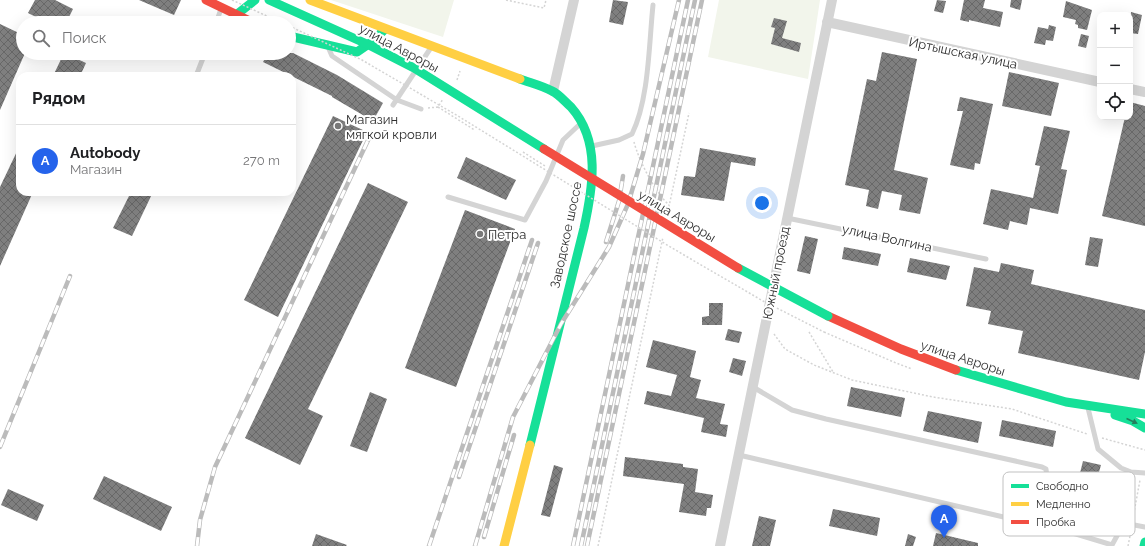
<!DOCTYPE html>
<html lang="ru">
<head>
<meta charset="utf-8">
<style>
	:root { --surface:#fff; --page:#f6f6f6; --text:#202124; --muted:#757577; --line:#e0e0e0; --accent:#2563eb }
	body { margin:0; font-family:Raleway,sans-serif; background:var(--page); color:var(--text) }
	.controls { position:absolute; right:12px; top:12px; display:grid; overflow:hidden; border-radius:8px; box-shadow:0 4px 16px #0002 }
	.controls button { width:36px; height:36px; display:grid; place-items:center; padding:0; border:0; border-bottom:1px solid var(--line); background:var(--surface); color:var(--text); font:20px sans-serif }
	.you { position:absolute; left:762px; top:203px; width:14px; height:14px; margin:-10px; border:3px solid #fff; border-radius:50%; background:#1a73e8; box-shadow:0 0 0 6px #1a73e833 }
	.badge { display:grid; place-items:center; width:26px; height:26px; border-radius:50%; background:var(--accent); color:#fff; font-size:13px; font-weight:700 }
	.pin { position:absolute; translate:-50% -33px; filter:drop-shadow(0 1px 2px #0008) }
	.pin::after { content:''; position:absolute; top:21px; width:14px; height:12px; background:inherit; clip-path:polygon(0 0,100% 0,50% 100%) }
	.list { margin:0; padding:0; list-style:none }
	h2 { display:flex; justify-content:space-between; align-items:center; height:52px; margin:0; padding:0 16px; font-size:17px }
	h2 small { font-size:13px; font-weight:400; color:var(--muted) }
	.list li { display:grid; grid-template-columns:26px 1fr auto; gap:12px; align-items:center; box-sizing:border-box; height:72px; padding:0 16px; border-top:1px solid var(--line) }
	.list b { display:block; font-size:15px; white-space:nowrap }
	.list p { margin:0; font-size:13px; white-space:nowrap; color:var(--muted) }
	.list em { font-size:13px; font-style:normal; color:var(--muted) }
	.icon { flex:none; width:22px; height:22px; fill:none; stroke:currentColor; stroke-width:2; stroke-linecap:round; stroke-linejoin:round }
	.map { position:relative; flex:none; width:1145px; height:546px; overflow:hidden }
	.search { position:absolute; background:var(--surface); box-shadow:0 4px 16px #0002; left:16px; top:16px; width:280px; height:44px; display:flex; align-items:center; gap:10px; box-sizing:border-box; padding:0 14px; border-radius:22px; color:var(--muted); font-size:15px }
	.panel { position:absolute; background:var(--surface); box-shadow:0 4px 16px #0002; left:16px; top:72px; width:280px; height:124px; border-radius:12px }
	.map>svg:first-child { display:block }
</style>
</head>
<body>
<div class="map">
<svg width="1145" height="546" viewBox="0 0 1145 546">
	<defs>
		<pattern id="building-cross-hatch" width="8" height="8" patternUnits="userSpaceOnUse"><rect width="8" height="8" fill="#7f7f7f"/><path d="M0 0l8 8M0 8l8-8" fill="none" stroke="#686868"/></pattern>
	</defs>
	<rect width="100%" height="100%" fill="#fff"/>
	<!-- garden -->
	<path fill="#f2f5eb" d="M 331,0 L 454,0 L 443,37 Z
		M 719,0 L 820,0 L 808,79 L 708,57 Z"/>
	<!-- building -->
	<path fill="url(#building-cross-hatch)" d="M 35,0 L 55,0 L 73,9 L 66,23 L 48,23 L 28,13 Z
		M 139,0 L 181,0 L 174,15 Z
		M 613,0 L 628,2 L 623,25 L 609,22 Z
		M 937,0 L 946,1 L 943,13 L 934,11 Z
		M 964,0 L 985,0 L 983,8 L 1003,12 L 1000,27 L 969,20 L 969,22 L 960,20 Z
		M 1011,0 L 1022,0 L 1020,10 L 1010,7 Z
		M 1066,1 L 1092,10 L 1087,30 L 1078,28 L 1078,25 L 1075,24 L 1076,20 L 1063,17 Z
		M 1131,12 L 1142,15 L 1138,34 L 1130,33 Z
		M 774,18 L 787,21 L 782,38 L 801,43 L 799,52 L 771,44 L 775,28 L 771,27 Z
		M 0,24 L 23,35 L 23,53 L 25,53 L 0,110 Z
		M 1049,25 L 1056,27 L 1053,41 L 1046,40 L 1045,45 L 1034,43 L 1038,27 L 1048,29 Z
		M 1081,34 L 1089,36 L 1086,48 L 1078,46 Z
		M 882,52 L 917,59 L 894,170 L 928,178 L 920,214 L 899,210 L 902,195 L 882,191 L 878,209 L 866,206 L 869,190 L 845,185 L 867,79 L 876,81 Z
		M 64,53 L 86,63 L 80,76 L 53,76 Z
		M 268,53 L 293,53 L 337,75 L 383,103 L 373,121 L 332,97 L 332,96 L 263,62 Z
		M 1009,72 L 1059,83 L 1051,116 L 1002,106 Z
		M 960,97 L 993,104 L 980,164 L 975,163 L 974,170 L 950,165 L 963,111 L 957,111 Z
		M 1130,102 L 1145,106 L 1145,226 L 1102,216 L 1125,117 L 1130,117 Z
		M 333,116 L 367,132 L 278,317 L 244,300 Z
		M 1044,126 L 1070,131 L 1061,169 L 1067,170 L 1058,214 L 1030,208 L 1027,225 L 1010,221 L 1008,230 L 983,224 L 991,189 L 1033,198 L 1040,166 L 1035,165 Z
		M 20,145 L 20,192 L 33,192 L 0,266 L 0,187 Z
		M 700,148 L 756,158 L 755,166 L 731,162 L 724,201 L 681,195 L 684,176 L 695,177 Z
		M 466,157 L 516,180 L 506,200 L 457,178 Z
		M 368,183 L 408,202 L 308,409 L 323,416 L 300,465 L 245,438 Z
		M 131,192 L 153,192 L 132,236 L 113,228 Z
		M 465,210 L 515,229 L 456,387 L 405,368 Z
		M 805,236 L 818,239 L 810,274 L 797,271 Z
		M 1090,237 L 1103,239 L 1098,267 L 1085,265 Z
		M 844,247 L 881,254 L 878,266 L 842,259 Z
		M 910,258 L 950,266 L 946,280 L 907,272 Z
		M 1001,263 L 1034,270 L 1031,284 L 1145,310 L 1145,352 L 1139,380 L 1018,353 L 1023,331 L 988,324 L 991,311 L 966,306 L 974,267 L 999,272 Z
		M 709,303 L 723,303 L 722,325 L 702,325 L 702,317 L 709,316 Z
		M 728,329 L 742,332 L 739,343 L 725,340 Z
		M 653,340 L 696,351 L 690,377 L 701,380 L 696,398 L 725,404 L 720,424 L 728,425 L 726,437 L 701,432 L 704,418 L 644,404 L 647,391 L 671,396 L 677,375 L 646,367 Z
		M 733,358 L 746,361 L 742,376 L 729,372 Z
		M 851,387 L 905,398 L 901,417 L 847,406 Z
		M 370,392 L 387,399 L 367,452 L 350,446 Z
		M 928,411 L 982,422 L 978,443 L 923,431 Z
		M 1002,420 L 1056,431 L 1053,447 L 999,436 Z
		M 625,457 L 683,464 L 683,467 L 698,469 L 695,492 L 713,495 L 711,508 L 707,508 L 706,516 L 679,512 L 684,484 L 623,476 Z
		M 1083,461 L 1101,465 L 1099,472 L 1124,478 L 1120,492 L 1096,486 L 1095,489 L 1077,485 Z
		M 554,465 L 563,468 L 550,517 L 541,515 Z
		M 104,476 L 172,507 L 161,531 L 93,499 Z
		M 8,489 L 44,505 L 37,521 L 1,505 Z
		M 833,509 L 880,518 L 877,536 L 829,526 Z
		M 759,516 L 776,520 L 770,546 L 752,546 Z
		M 936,533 L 978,543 L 978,546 L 933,546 Z
		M 316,534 L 347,545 L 346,546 L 312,546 Z
		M 908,534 L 916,537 L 913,546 L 905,546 Z"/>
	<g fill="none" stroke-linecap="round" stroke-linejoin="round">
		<!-- path -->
		<path stroke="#d4d4d4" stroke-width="1.5" stroke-dasharray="2 2" stroke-linecap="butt" d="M 506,0 L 544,8 L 546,0
			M 457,80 L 460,71
			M 438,107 L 473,129 L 475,127
			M 428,108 L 438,107 L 443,99
			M 634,142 C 639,161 655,192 669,205
			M 523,152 L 545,166
			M 668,211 L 689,113
			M 809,332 L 833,372
			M 824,332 L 896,363 L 912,369
			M 774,334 L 785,349 L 814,365 L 852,380 L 933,397 L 1012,409 L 1087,434
			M 1102,438 L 1145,450
			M 1133,518 L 1140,480
			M 598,546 L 663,237
			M 1128,546 L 1131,531"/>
		<!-- lane -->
		<path stroke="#d4d4d4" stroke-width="5" d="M 216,23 L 221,9
			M 329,49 L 332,56 L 397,100 L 421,109
			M 196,76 L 205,53
			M 393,105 L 430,49
			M 592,146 L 619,140 L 632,134 C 649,100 649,43 653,5
			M 448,197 L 525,220 L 546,181 L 563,140 L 580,124
			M 787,218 L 986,259
			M 753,387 L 792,410 L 826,419 L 1042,467 L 1046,469 L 1047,477 L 1045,501 L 1049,508 L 1063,516 L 1076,534 L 1112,545 L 1124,523
			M 1088,408 L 1098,449 L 1121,468 L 1131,472
			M 739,455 L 1076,534
			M 1145,473 L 1131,472 L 1124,523 L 1145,527"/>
		<!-- street -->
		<path stroke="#d4d4d4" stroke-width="10" d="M 827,22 L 1100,82
			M 1130,89 L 1145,92
			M 553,91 L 574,0
			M 720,546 L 832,0"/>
		<!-- fast -->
		<path stroke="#16e098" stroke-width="9" d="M 236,15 L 255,0
			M 289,36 L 357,52 L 373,41 L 385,29
			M 520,79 C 531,83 543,86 552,91 C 559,94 565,102 571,107 C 601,141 593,187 584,228 L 530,445
			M 956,370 L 1066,402 L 1145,414
			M 1115,415 L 1133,421 L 1145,428
			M 1144,546 L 1145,542"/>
		<!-- slow -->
		<path stroke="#ffcf43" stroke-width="9" d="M 310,0 L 520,79
			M 504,546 L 530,445"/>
		<!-- jam -->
		<path stroke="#f24e42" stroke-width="9" d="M 206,0 L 254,23
			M 828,316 L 901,349 L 956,370"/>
		<defs>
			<path id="rail" d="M 606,242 L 619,201 L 623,176
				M 0,447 L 70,276
				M 459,477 L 538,243
				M 484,537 L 514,435
				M 197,546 L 200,520 L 215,467 L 370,136
				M 429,546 L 532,240
				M 475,546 L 513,417 L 561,324 L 609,247 L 628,204 L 643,154 L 679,0
				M 573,546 L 688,0
				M 581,546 L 695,0
				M 587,546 L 702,0"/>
		</defs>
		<!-- rail casing -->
		<use href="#rail" stroke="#bbb" stroke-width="4.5"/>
		<!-- rail -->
		<use href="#rail" stroke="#fff" stroke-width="3" stroke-dasharray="9" stroke-linecap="butt"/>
		<!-- path-bridge -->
		<path stroke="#d4d4d4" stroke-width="1.5" stroke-dasharray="2 2" stroke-linecap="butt" d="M 232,0 L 282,23
			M 289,26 L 362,60 L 458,116 L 672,248 L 763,301 L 824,332"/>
		<!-- fast-bridge -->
		<path stroke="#16e098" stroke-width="9" d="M 269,0 L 369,45 L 414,68 L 544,149
			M 738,268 L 828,316"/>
		<!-- jam-bridge -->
		<path stroke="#f24e42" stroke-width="9" d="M 544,149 L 738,268"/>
	</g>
	<!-- one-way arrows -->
	<defs><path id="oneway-solid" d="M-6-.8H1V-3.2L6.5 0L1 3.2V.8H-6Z"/></defs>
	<use fill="#247f5e" href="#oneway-solid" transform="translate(1132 421) rotate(24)"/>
	<!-- markers -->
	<g fill="#787878" stroke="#fff" stroke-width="1.5">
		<circle cx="338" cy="126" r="4"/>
		<circle cx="480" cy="234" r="4"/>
	</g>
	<g text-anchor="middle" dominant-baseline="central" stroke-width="4" stroke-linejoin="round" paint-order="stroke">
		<!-- street labels -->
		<g font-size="13" fill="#2f2f2f" stroke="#fff">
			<text transform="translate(399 48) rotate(28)">улица Авроры</text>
			<text transform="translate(963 53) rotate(12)">Иртышская улица</text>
			<text transform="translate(677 216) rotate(31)">улица Авроры</text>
			<text transform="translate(566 235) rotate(-78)">Заводское шоссе</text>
			<text transform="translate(887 238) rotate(12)">улица Волгина</text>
			<text transform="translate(776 273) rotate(-79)">Южный проезд</text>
			<text transform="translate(963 358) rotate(18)">улица Авроры</text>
		</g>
		<!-- poi labels -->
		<g font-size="13" fill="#2f2f2f" stroke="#fff" text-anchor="start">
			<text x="346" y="119">Магазин<tspan x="346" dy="15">мягкой кровли</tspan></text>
			<text x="488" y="234">Петра</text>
		</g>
	</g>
	<!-- legend -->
	<rect x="1003" y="472" width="132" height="64" rx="6" fill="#fff" stroke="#c1c1c1" stroke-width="1"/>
	<rect x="1011" y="484" width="18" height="4" fill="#16e098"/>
	<rect x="1011" y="502" width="18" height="4" fill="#ffcf43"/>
	<rect x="1011" y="520" width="18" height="4" fill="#f24e42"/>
	<g font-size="11" fill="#2f2f2f">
		<text x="1036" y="490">Свободно</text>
		<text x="1036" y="508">Медленно</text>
		<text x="1036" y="526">Пробка</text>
	</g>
</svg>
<div class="controls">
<button>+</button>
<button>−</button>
<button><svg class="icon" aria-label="locate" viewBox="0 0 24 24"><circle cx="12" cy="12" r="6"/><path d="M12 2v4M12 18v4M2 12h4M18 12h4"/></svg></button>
</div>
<div class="you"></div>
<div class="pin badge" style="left:944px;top:538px">A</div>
<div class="search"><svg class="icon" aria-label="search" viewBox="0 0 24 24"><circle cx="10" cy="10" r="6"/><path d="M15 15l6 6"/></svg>Поиск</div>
<section class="panel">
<h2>Рядом<small></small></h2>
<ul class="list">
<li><span class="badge">A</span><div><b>Autobody</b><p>Магазин</p></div><em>270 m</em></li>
</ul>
</section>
</div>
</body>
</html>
